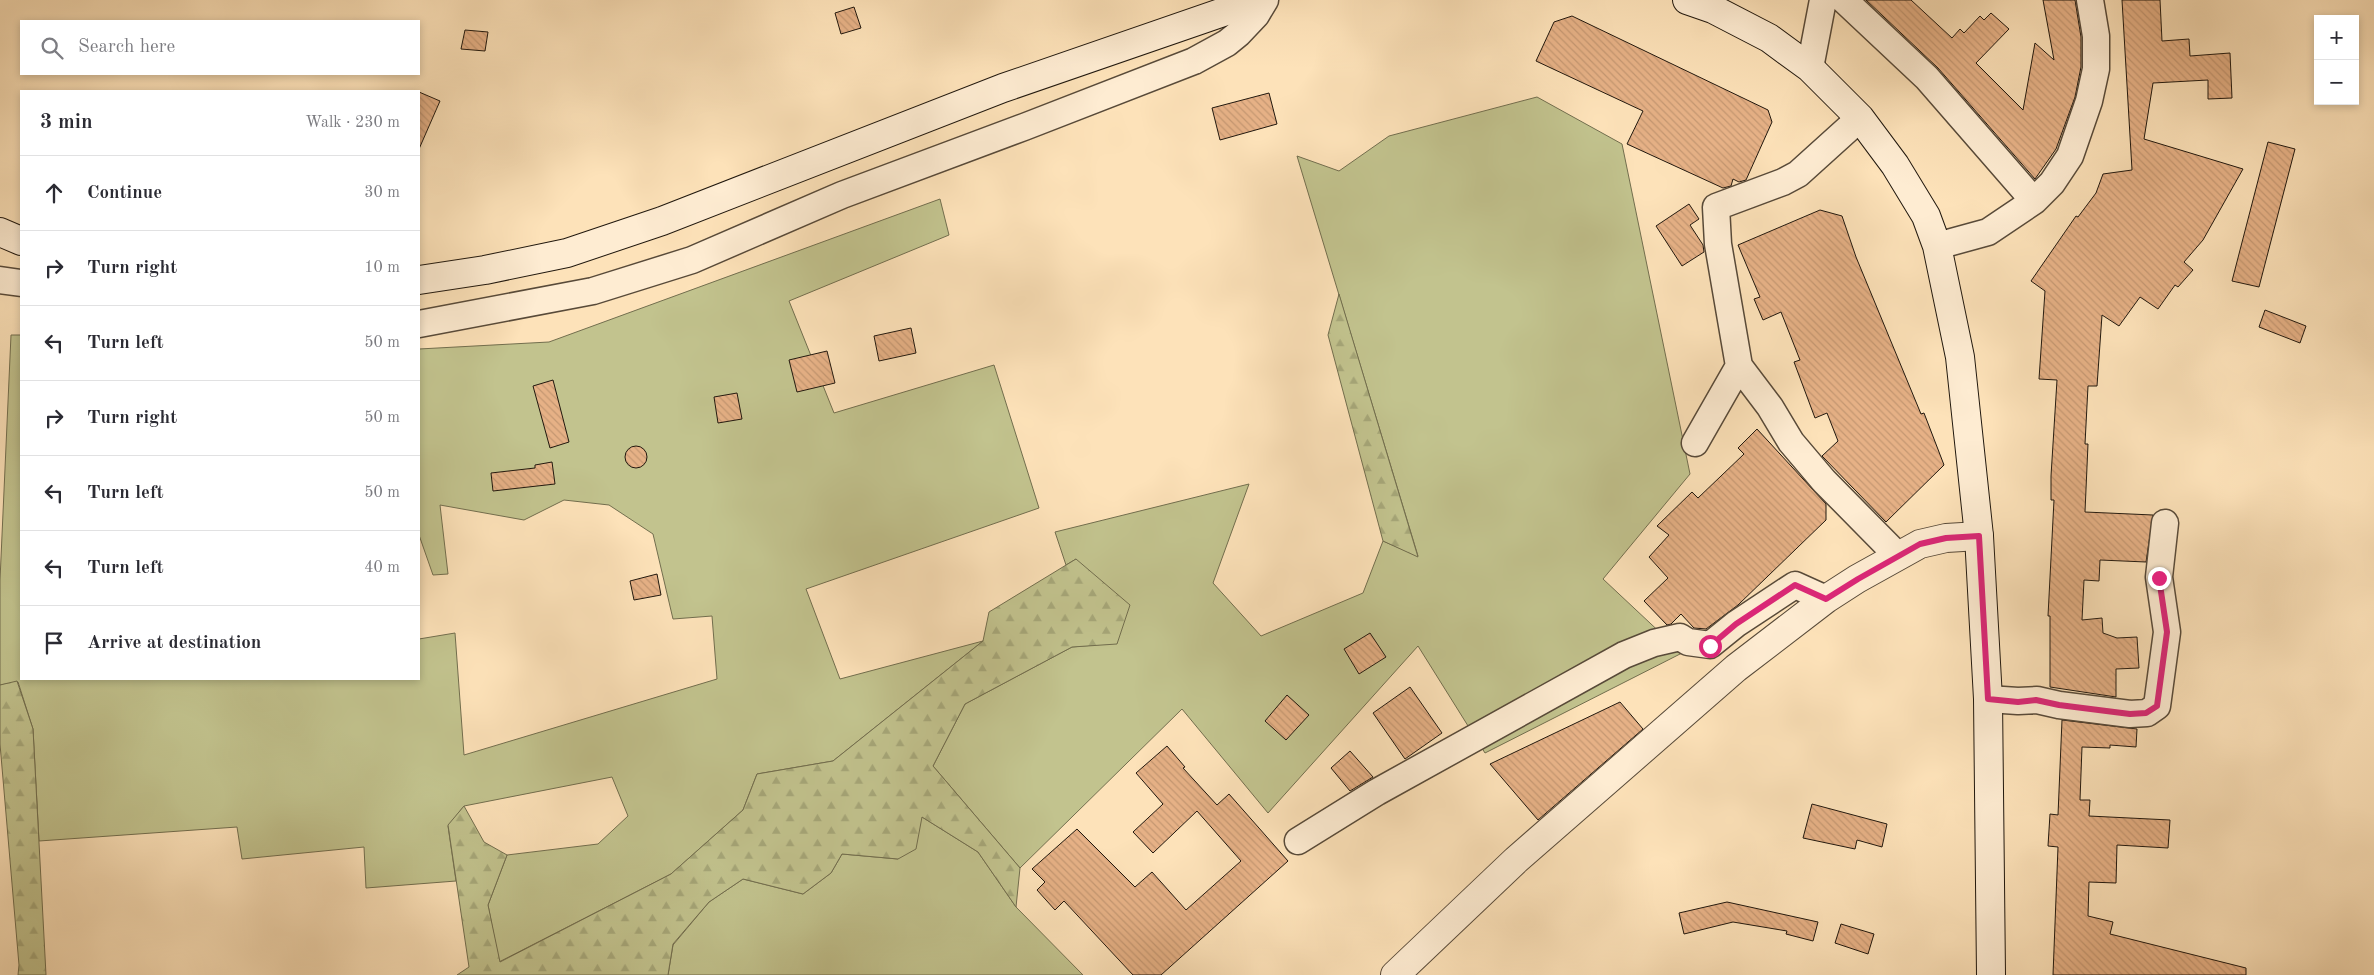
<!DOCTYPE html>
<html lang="en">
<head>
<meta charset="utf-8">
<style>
	:root { --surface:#fff; --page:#f7f7f7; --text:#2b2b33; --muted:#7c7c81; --line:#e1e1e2 }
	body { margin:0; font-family:"Old Standard TT",serif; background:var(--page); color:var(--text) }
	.controls { position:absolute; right:15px; top:15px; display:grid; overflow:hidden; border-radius:0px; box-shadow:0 2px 8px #0003 }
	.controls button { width:45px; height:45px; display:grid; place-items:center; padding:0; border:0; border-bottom:1px solid var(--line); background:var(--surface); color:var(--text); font:25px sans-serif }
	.stop { position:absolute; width:15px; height:15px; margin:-11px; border:4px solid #db2777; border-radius:50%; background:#fff }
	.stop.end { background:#db2777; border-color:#fff; box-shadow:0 1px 5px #0008 }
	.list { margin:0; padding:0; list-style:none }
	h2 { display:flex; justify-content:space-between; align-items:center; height:65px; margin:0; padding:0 20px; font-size:21px }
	h2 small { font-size:16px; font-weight:400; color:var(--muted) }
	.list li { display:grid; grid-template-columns:32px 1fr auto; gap:15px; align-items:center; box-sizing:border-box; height:75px; padding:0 20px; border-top:1px solid var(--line) }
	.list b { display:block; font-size:19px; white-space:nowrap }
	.list em { font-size:16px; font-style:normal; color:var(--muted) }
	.icon { flex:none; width:28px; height:28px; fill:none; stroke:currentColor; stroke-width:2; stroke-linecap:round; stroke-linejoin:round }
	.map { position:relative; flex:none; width:2374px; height:975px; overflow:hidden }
	.search { position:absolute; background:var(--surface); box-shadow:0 2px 8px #0003; left:20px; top:20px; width:400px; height:55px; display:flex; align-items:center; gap:12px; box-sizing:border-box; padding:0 18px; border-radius:0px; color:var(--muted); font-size:19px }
	.panel { position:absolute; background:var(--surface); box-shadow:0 2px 8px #0003; left:20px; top:90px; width:400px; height:590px; border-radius:0px }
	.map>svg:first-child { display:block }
</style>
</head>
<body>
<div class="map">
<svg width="2374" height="975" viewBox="0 0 2374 975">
	<defs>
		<pattern id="forest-firs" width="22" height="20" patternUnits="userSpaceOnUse" patternTransform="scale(1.25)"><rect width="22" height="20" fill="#c2c38e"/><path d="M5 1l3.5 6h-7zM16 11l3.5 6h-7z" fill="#a6a779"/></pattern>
		<pattern id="building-back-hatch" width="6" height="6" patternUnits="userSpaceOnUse" patternTransform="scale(1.25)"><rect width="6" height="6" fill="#e6b186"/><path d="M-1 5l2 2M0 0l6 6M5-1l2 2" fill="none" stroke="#c59872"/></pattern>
	</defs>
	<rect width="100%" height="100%" fill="#fde2b9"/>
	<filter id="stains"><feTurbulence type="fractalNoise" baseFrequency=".004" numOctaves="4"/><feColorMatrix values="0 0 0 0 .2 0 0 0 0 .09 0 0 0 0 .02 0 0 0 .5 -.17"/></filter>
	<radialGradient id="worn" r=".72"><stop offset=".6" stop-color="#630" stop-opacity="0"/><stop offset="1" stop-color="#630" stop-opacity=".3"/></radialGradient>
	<!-- green -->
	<path fill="#c2c38e" stroke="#726e4e" d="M 1537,97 L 1622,144 L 1690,474 L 1603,579 L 1682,653 L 1485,753 L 1418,646 L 1268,813 L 1182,709 L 1020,868 L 933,766 L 965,704 L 1072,647 L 1117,643 L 1076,559 L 1066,565 L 1055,532 L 1249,484 L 1213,583 L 1261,636 L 1363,593 L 1383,541 L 1418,556 L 1297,156 L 1339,171 L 1389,136 Z
		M 940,199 L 949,235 L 789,301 L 834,413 L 994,365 L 1039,508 L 806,589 L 840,679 L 983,641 L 833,761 L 757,774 L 743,810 L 671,874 L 499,962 L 488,905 L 507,855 L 598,844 L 628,816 L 612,777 L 464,806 L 448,826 L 456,881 L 366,888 L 364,847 L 242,859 L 237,827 L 39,841 L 33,729 L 18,682 L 0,685 L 0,580 L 11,335 L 21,335 L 21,679 L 419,679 L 419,639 L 455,633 L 464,755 L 717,679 L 712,616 L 673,619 L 653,534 L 609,505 L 564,500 L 524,520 L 440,505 L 448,574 L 433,575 L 419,535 L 419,349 L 549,342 Z
		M 922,817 L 978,852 L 1016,907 L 1083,975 L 668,975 L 673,945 L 709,902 L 743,879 L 803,894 L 831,873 L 842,854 L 898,859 Z"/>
	<!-- forest -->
	<path fill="url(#forest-firs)" stroke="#726e4e" d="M 1339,294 L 1418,557 L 1383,541 L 1328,335 Z
		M 1076,559 L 1130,605 L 1117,644 L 1072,647 L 965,704 L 933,766 L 1020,868 L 1016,907 L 978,852 L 922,817 L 916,849 L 898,859 L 842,854 L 831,873 L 803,894 L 743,879 L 709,902 L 673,944 L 668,975 L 457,975 L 469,967 L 448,825 L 464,806 L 484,842 L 507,855 L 488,905 L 500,962 L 671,874 L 743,810 L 757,774 L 833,761 L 983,641 L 989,612 Z
		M 17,681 L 33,729 L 46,975 L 18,975 L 19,965 L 0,744 L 0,685 Z"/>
	<!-- building -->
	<path fill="url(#building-back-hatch)" stroke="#21180e" d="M 1866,0 L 1911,0 L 1952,38 L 1960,29 L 1964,33 L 1980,16 L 1984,20 L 1991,13 L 2009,29 L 1976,63 L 2023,110 L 2035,43 L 2054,60 L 2043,0 L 2075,0 L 2081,37 L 2081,67 L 2075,97 L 2056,149 L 2035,179 L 1938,68 Z
		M 2122,0 L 2160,0 L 2162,41 L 2189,39 L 2190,56 L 2230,53 L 2232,98 L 2208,99 L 2208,80 L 2153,83 L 2144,139 L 2243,169 L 2203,240 L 2184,262 L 2193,270 L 2178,287 L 2175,285 L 2158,309 L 2140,297 L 2119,326 L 2102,315 L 2097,386 L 2088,386 L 2085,444 L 2088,444 L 2085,512 L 2153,515 L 2146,562 L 2100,560 L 2099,581 L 2084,580 L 2082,620 L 2102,618 L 2103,633 L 2117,638 L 2137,637 L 2139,668 L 2116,669 L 2116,697 L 2050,687 L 2050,616 L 2048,616 L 2054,500 L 2051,500 L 2051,476 L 2057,380 L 2039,379 L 2045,291 L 2031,281 L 2076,216 L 2078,217 L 2096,193 L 2103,174 L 2132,170 Z
		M 854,7 L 861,28 L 841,34 L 835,13 Z
		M 1572,16 L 1768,110 L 1772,122 L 1746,180 L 1739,182 L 1733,179 L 1731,186 L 1723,188 L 1627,144 L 1643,111 L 1536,61 L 1554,22 Z
		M 465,30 L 488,32 L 485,51 L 461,49 Z
		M 419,92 L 440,101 L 419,149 Z
		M 1269,93 L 1277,124 L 1220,140 L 1212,108 Z
		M 2268,142 L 2295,149 L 2259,287 L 2232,281 Z
		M 1689,204 L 1699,219 L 1690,225 L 1703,245 L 1704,252 L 1682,266 L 1656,226 Z
		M 1820,210 L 1842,216 L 1856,257 L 1921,414 L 1924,413 L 1944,465 L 1886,522 L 1822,456 L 1838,441 L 1827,413 L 1815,418 L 1794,362 L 1800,360 L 1781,312 L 1763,320 L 1754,299 L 1760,297 L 1738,245 Z
		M 2265,310 L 2306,326 L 2300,343 L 2259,327 Z
		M 911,328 L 916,353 L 879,361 L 874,336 Z
		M 827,351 L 835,383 L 797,392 L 789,360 Z
		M 553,380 L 569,442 L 550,448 L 533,386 Z
		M 737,393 L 742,419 L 718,423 L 714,397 Z
		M 1757,429 L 1826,504 L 1826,520 L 1738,605 L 1706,629 L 1694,628 L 1681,614 L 1671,624 L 1667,625 L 1644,601 L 1668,578 L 1649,557 L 1669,535 L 1657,526 L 1692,492 L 1698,498 L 1744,454 L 1738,448 Z
		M625 457a11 11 0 1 1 22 0a11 11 0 1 1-22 0Z
		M 552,462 L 555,484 L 493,491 L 491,473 L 535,468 L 535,465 Z
		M 657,574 L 661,595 L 634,600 L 630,581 Z
		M 1370,633 L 1386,657 L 1359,674 L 1344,649 Z
		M 1410,687 L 1442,733 L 1405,759 L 1373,713 Z
		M 1287,695 L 1309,715 L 1286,740 L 1265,721 Z
		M 1620,702 L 1643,729 L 1538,820 L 1490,764 Z
		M 2062,720 L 2137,729 L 2136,747 L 2110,745 L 2110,748 L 2082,747 L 2080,800 L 2090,800 L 2089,816 L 2170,820 L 2168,848 L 2117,845 L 2116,883 L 2089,882 L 2088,916 L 2113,922 L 2110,934 L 2246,968 L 2246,975 L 2053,975 L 2058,847 L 2048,846 L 2050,814 L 2058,815 Z
		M 1167,746 L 1185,767 L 1183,768 L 1217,805 L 1229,794 L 1288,861 L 1161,975 L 1133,975 L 1064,901 L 1055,910 L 1037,890 L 1045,882 L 1032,869 L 1077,829 L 1135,887 L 1152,872 L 1186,910 L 1241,861 L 1197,811 L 1153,853 L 1133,832 L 1163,804 L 1136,773 Z
		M 1350,751 L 1373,777 L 1350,791 L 1331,768 Z
		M 1812,804 L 1887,824 L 1882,847 L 1857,840 L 1855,849 L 1803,838 Z
		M 1727,902 L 1818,922 L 1813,941 L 1786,934 L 1787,931 L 1733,922 L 1684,934 L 1679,913 Z
		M 1841,924 L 1874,934 L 1868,954 L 1835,943 Z"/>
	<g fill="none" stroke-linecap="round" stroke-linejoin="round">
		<defs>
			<path id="minor" d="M 1844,0 L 1927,78 L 2034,201
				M 1810,68 L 1823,0
				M 1860,118 L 1798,174 L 1783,182 L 1716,207 L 1718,244 L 1739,366 L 1770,407 L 1791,442 L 1824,481 L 1898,556
				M 1937,246 L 1988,232 L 2034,201 L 2052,183 L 2070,156 L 2089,101 L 2096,69 L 2096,36 L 2090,0
				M 0,280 L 21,283
				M 419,324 L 593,291 L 692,260 L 842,195 L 1024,127 L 1194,61 L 1227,43 L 1238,34 L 1256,15 L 1265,0
				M 1695,443 L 1739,366
				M 1988,699 L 2018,701 L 2037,700 L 2059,705 L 2130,714 L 2147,713 L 2157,706 L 2167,632 L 2159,577 L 2165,523
				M 1298,841 L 1377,792 L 1624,655 L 1654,643 L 1680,637 L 1688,642 L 1710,645 L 1736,624 L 1795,585 L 1826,599"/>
			<path id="tertiary" d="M 1395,975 L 1516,860 L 1736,668 L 1826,599 L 1857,579 L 1920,544 L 1946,538 L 1979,536"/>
			<path id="secondary" d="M 1687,0 L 1713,9 L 1769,38 L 1810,68 L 1860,118 L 1895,165 L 1926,216 L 1937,246 L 1960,357 L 1979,536 L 1988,699 L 1991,975
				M 0,232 L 21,241
				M 419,280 L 485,270 L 567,253 L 662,221 L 1003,88 L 1258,0"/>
		</defs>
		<!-- minor casing -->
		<use href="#minor" stroke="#584a39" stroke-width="29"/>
		<!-- tertiary casing -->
		<use href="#tertiary" stroke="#584a39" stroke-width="30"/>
		<!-- secondary casing -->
		<use href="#secondary" stroke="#21180e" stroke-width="30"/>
		<!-- minor -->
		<use href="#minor" stroke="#feecd2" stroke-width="26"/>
		<!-- tertiary -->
		<use href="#tertiary" stroke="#feecd2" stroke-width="28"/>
		<!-- secondary -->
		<use href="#secondary" stroke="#feecd2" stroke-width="28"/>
	</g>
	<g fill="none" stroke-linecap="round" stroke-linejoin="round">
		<!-- route -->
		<path stroke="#db2777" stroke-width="6" d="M 1710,646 L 1736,624 L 1795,585 L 1826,599 L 1858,579 L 1920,544 L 1946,538 L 1979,536 L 1988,699 L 2018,702 L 2036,700 L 2059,705 L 2130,714 L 2146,713 L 2157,706 L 2167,632 L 2159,578"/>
	</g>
	<rect width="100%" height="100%" filter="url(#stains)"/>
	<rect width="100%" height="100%" fill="url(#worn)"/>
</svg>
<div class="controls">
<button>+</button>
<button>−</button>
</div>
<div class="stop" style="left:1710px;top:646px"></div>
<div class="stop end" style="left:2159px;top:578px"></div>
<div class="search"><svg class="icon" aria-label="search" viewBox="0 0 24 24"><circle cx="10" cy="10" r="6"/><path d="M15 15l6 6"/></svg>Search here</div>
<section class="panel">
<h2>3 min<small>Walk · 230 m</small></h2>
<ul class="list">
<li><svg class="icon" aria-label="ahead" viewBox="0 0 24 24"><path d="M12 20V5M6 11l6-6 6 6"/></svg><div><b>Continue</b></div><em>30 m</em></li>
<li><svg class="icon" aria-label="right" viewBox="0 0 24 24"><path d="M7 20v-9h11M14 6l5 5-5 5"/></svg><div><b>Turn right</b></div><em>10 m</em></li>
<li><svg class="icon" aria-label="left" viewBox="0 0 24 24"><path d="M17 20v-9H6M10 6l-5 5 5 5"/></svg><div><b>Turn left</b></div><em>50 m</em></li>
<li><svg class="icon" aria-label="right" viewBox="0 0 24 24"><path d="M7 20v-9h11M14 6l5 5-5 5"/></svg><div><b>Turn right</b></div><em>50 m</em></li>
<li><svg class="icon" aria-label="left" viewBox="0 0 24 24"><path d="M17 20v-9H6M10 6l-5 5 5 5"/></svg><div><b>Turn left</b></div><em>50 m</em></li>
<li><svg class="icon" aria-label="left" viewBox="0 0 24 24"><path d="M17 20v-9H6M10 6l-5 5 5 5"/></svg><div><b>Turn left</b></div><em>40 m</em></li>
<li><svg class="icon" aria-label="arrive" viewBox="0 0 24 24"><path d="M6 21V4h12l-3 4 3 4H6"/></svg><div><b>Arrive at destination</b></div></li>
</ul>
</section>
</div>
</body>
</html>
